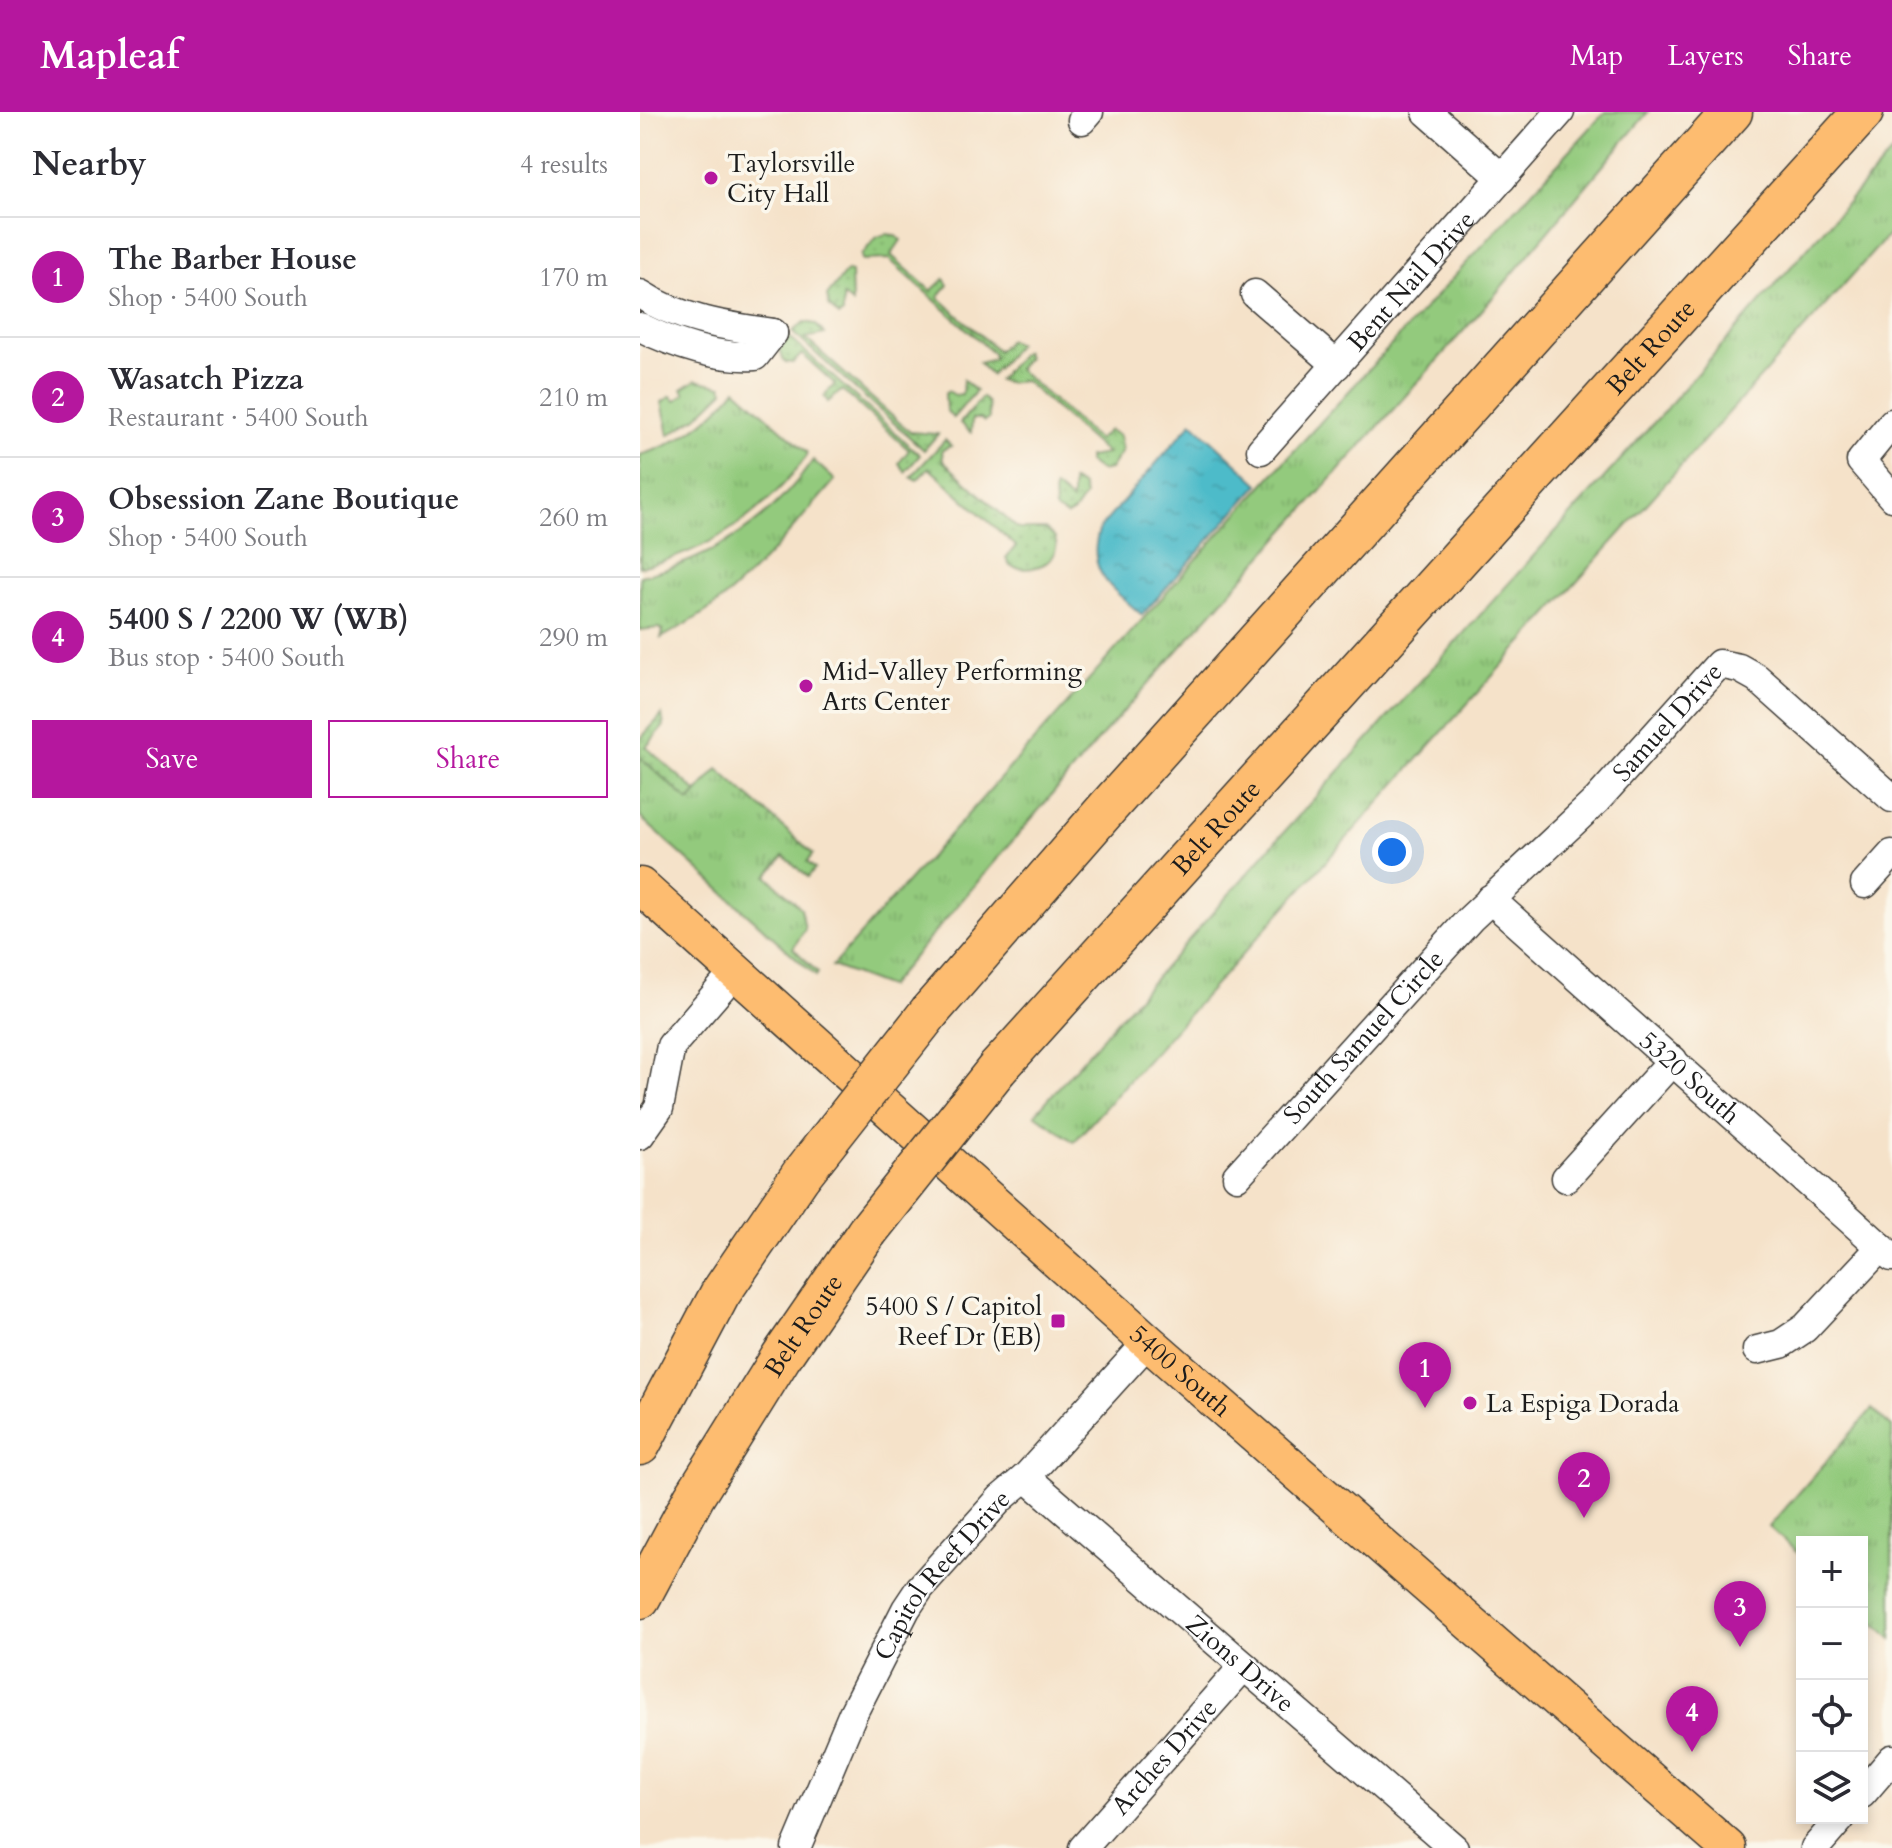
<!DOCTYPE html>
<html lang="en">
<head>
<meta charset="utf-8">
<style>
	:root { --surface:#fff; --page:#f7f7f7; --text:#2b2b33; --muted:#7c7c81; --line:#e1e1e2; --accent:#b5179e }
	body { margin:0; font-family:Cardo,serif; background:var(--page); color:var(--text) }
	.controls { position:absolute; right:24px; bottom:24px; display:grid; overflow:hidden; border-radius:0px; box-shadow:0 4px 12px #0003 }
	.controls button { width:72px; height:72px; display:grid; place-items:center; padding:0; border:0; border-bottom:2px solid var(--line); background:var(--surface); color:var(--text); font:40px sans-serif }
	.you { position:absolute; left:752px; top:740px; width:28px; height:28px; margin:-20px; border:6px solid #fff; border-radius:50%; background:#1a73e8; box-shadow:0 0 0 12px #1a73e833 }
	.badge { display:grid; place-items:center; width:52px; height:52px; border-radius:50%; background:var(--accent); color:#fff; font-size:26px; font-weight:700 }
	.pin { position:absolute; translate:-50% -66px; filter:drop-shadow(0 2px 4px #0008) }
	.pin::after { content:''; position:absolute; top:42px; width:28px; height:24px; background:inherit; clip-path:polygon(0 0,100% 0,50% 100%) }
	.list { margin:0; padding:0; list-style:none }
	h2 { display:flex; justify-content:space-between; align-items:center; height:104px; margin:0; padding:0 32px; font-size:34px }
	h2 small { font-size:26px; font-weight:400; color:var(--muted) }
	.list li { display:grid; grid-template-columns:52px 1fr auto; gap:24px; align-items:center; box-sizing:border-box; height:120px; padding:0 32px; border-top:2px solid var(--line) }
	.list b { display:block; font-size:30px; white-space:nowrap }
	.list p { margin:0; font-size:26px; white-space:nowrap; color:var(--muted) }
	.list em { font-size:26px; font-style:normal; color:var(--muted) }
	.actions { display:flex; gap:16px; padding:24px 32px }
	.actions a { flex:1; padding:18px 0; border:2px solid var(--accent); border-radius:0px; text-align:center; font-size:28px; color:var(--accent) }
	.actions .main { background:var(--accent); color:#fff }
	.icon { flex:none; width:44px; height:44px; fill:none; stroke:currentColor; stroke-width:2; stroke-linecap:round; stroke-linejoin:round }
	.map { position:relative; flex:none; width:1252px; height:1736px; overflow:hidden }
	header { display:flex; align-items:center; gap:48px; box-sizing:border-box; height:112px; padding:0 40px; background:var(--accent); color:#fff }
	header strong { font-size:38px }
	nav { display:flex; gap:44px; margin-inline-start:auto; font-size:28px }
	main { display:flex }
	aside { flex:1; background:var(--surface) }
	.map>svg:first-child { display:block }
</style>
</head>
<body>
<header>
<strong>Mapleaf</strong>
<nav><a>Map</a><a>Layers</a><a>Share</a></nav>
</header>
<main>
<aside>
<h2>Nearby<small>4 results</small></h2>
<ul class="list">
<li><span class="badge">1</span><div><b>The Barber House</b><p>Shop · 5400 South</p></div><em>170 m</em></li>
<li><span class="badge">2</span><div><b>Wasatch Pizza</b><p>Restaurant · 5400 South</p></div><em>210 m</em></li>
<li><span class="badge">3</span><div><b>Obsession Zane Boutique</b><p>Shop · 5400 South</p></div><em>260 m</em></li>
<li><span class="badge">4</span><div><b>5400 S / 2200 W (WB)</b><p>Bus stop · 5400 South</p></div><em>290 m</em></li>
</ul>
<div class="actions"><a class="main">Save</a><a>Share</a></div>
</aside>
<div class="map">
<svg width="1252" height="1736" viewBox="0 0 1252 1736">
	<defs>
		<pattern id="grass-tufts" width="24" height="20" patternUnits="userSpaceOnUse" patternTransform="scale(2)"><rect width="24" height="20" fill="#93ca7d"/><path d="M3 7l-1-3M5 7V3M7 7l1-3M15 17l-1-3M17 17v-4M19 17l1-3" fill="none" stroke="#7ead6b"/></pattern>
		<pattern id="garden-dots" width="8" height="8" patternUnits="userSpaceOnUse" patternTransform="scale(2)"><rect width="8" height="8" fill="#93ca7d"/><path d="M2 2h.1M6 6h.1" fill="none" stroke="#7ead6b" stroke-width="1.8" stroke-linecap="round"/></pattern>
		<pattern id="water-ripples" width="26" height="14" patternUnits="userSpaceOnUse" patternTransform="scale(2)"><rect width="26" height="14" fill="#4ebbc9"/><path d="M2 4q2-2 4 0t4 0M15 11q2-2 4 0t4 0" fill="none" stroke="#44a0ac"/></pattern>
	</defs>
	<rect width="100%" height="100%" fill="#fbf7ec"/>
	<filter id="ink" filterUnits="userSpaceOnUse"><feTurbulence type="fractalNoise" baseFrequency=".0125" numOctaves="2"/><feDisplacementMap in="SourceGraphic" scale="16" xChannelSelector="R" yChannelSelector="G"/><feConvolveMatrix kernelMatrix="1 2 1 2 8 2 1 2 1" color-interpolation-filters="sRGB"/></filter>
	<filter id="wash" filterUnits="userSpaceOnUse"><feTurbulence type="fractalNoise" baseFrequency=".006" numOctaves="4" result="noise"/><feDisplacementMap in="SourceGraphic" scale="32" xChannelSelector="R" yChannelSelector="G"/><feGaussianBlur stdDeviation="1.8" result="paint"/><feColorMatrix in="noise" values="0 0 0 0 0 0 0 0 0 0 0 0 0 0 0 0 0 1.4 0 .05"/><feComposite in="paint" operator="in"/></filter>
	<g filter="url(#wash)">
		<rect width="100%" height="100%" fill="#f5e2c9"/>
		<!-- grass -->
		<path fill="url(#grass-tufts)" stroke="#58734c" stroke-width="2" d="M 965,0 L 1008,0 L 843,197 L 467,618 L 248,875 L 192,854 L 631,364 Z
			M 1252,40 L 1252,119 L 434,1030 L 395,1002 L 635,730 L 1010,315 Z
			M 56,268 L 82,274 L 84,279 L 57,305 L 29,323 L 22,290 L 31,284 L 35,289 L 45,282 L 42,277 Z
			M 96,277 L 167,340 L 167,344 C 126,400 68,441 0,455 L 0,343 C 39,332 71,308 96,277 Z
			M 173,348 L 195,368 C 160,408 125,451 84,486 C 65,502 43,514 21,526 L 23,519 L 19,516 L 0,518 L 0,464 C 71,449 132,408 173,348 Z
			M 0,645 L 49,689 L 78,657 L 173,742 L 167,750 L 175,757 L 168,765 L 144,744 L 127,764 L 161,796 L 165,817 L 153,836 L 178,861 L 176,864 L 0,705 Z
			M 1232,1297 L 1252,1315 L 1252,1527 L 1222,1500 L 1222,1430 L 1162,1430 L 1162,1445 L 1129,1415 Z"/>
		<!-- garden -->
		<path fill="url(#garden-dots)" stroke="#58734c" stroke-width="2" d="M 246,122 L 254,123 L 261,128 L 251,143 L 291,179 L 304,167 L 308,173 L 298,185 L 358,239 L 369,228 L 378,232 L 351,263 L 339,251 L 354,247 L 353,241 L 249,147 L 222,148 L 221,143 L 237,125 Z
			M 207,159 L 211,160 L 212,191 L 203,184 L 203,201 L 199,204 L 189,194 L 187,184 Z
			M 164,210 L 175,212 L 185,222 L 165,226 L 270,320 L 298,322 L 284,338 L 152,220 Z
			M 148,224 L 280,343 L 265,360 L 259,351 L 269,338 L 202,278 L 188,290 L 184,284 L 195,272 L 162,242 L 153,251 L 144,250 L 140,237 Z
			M 384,239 L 387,246 L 378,257 L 458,328 L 469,318 L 479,324 L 482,339 L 470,357 L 460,359 L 448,350 L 448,345 L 467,342 L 385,269 L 365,271 L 358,268 Z
			M 323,268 L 336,279 L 313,306 L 306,298 L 305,282 L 308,279 L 315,283 L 322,282 Z
			M 342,285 L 348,291 L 349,307 L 344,310 L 341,307 L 332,307 L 331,321 L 320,311 Z
			M 305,328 L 311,334 L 302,338 L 303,349 L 378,417 L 405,417 L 415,426 C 423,452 389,462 370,454 L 366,446 L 376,434 L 289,356 L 277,368 L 271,365 Z
			M 432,369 L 442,374 L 445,384 L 434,400 L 427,404 L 415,397 L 414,376 L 415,375 L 432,389 Z
			M 22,603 L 24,614 L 6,635 L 57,680 L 49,689 L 0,645 L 0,627 Z"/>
		<!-- water -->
		<path fill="url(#water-ripples)" stroke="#356c72" stroke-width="2" d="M 552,310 L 619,372 L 502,503 C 473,477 444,460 460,416 Z"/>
	</g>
	<g filter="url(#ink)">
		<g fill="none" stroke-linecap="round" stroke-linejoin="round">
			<defs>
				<g id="minor">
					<path d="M 787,0 L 862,66"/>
					<path d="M 442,8 L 449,0"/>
					<path d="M 0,182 C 39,208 88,214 133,221"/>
					<path d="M 615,182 L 697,253"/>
					<path d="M 0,215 C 36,233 74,246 115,244 L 133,221"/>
					<path d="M 1252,311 L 1221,349 L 1252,385"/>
					<path id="s1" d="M 621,338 L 920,0"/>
					<path d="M 1225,772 L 1252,742"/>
					<path id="s2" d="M 850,787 L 1252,1145"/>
					<path d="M 0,1023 L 19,996 L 31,934 L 95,860"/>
					<path id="s3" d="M 597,1064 L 830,807 L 957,688 L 1079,552 L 1099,556 L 1117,566 L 1252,686"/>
					<path d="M 926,1066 L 1033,948"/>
					<path d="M 1117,1238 L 1141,1232 L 1165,1216 L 1241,1135"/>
					<path id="s4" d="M 386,1365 L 814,1736"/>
					<path d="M 1222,1682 L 1252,1647"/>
					<path id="s5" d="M 156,1736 L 213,1601 L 266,1497 L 280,1476 L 360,1387 L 386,1365 L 508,1230"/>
					<path id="s6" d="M 443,1736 L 604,1554"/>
					<path d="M 1175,1736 L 1201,1706"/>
				</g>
				<g id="major">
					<path id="s7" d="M 0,774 L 508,1230 L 1088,1736"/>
				</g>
				<g id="highway">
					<path d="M 291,898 L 469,694 L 1092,0"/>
					<path id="s8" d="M 357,957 L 1223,0"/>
					<path d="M 0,1333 L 80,1182 L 161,1063"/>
					<path id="s9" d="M 0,1486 L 54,1385 L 141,1245 L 227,1120"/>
				</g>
			</defs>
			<!-- minor casing -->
			<use href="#minor" stroke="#3d3a36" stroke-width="31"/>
			<!-- major casing -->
			<use href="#major" stroke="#3d3a36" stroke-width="39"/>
			<!-- highway casing -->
			<use href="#highway" stroke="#3d3a36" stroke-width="43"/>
			<!-- minor -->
			<use href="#minor" stroke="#fff" stroke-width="28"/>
			<!-- major -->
			<use href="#major" stroke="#fdbc70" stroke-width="36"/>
			<!-- highway -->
			<use href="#highway" stroke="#fdbc70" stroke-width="40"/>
			<defs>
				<path id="highway-bridge" d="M 161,1063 L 291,898
					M 227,1120 L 357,957"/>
			</defs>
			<!-- highway-bridge casing -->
			<use href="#highway-bridge" stroke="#3d3a36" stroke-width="43" stroke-linecap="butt"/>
			<!-- highway-bridge -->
			<use href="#highway-bridge" stroke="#fdbc70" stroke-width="40"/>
		</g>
	</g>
	<!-- markers -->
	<g fill="#b5179e" stroke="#fbf7ec" stroke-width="3">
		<circle cx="71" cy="66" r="8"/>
		<circle cx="166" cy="574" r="8"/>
		<rect x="410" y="1201" width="16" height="16" rx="4"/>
		<circle cx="830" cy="1291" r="8"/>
	</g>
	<g text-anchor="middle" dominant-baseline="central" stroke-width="7" stroke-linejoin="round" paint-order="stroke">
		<!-- poi labels -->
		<g font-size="26" fill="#1c1c1c" stroke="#fbf7ec" text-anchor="start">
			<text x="87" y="51">Taylorsville<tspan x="87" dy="30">City Hall</tspan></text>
			<text x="182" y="559">Mid-Valley Performing<tspan x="182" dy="30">Arts Center</tspan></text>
			<text x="402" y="1194" text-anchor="end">5400 S / Capitol<tspan x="402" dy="30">Reef Dr (EB)</tspan></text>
			<text x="846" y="1291">La Espiga Dorada</text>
		</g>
		<!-- street labels -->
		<g font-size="26" fill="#1c1c1c" stroke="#fbf7ec">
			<text stroke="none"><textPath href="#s1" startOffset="226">Bent Nail Drive</textPath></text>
			<text stroke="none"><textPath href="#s8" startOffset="974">Belt Route</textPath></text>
			<text stroke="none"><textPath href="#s3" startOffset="626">Samuel Drive</textPath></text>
			<text stroke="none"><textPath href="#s8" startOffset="326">Belt Route</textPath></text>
			<text stroke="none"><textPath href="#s3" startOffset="188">South Samuel Circle</textPath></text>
			<text stroke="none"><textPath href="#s2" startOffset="268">5320 South</textPath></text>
			<text stroke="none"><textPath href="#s9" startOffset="318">Belt Route</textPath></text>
			<text stroke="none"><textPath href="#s7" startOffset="726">5400 South</textPath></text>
			<text stroke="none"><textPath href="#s5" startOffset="312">Capitol Reef Drive</textPath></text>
			<text stroke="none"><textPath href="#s4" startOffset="284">Zions Drive</textPath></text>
			<text stroke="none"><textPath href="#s6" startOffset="122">Arches Drive</textPath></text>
		</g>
	</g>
</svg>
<div class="controls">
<button>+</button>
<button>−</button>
<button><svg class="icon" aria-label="locate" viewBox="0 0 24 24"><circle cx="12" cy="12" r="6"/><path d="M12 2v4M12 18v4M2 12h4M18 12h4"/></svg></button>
<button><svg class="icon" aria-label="layers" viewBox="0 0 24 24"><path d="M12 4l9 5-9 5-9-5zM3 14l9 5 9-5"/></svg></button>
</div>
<div class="you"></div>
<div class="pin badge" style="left:785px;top:1296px">1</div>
<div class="pin badge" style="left:944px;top:1406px">2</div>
<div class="pin badge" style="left:1100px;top:1535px">3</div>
<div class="pin badge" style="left:1052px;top:1640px">4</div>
</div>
</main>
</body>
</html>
